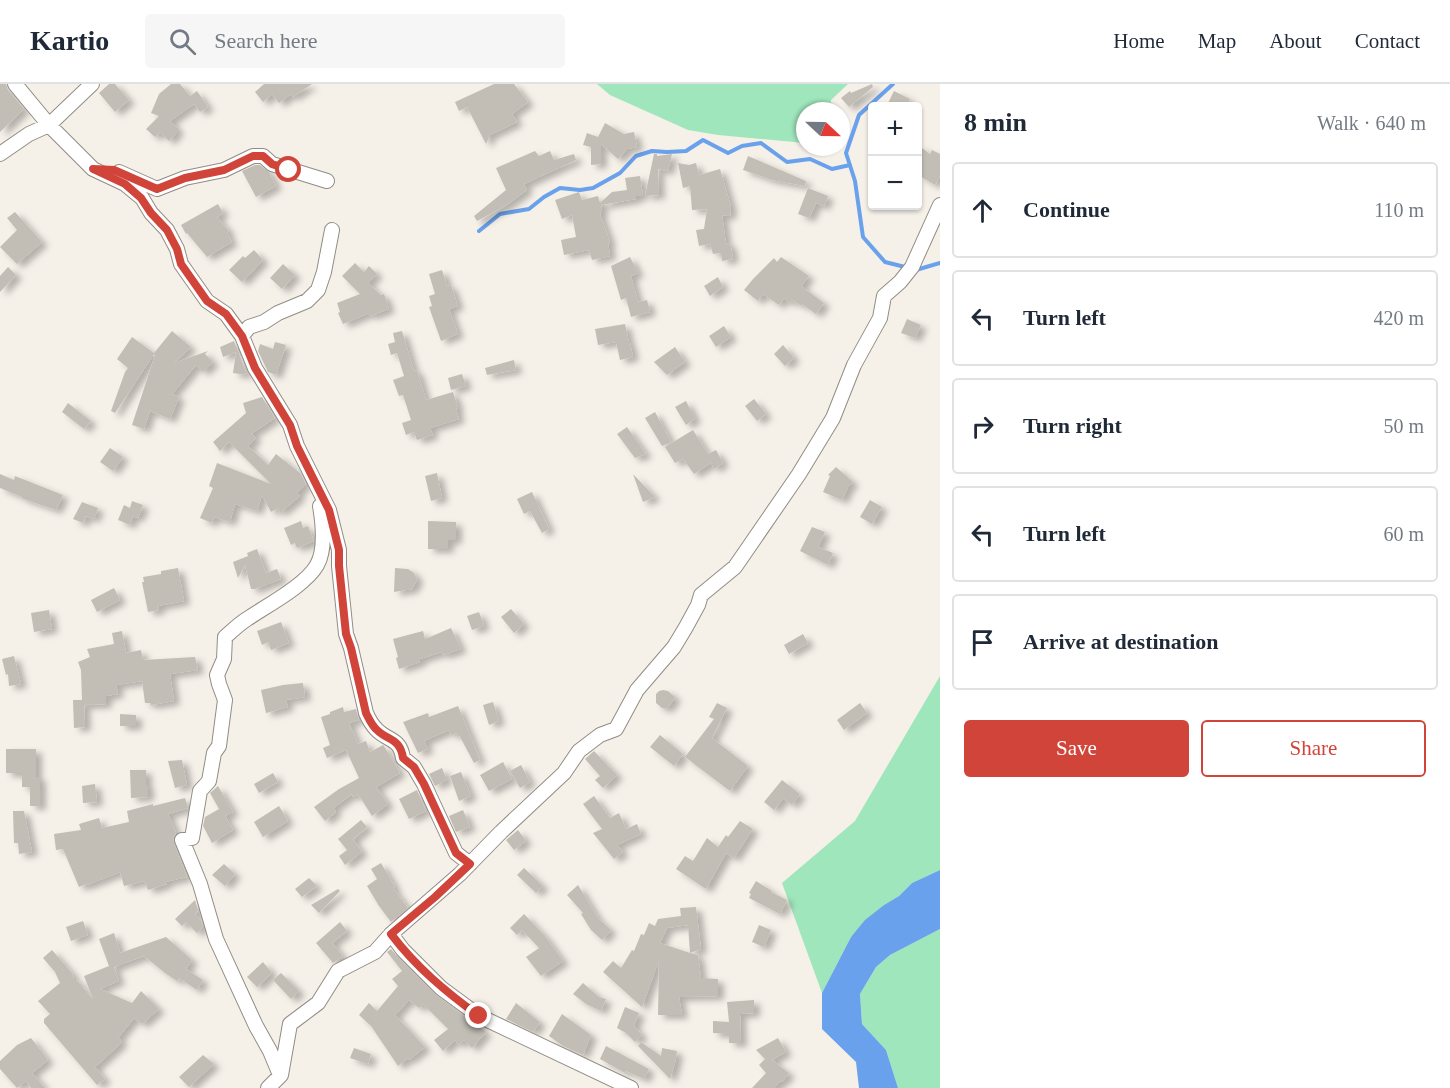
<!DOCTYPE html>
<html lang="en">
<head>
<meta charset="utf-8">
<style>
	:root { --surface:#fff; --page:#f6f6f7; --text:#1f2937; --muted:#747a83; --line:#e0e1e3; --accent:#d1443a }
	body { margin:0; font-family:Georgia,serif; background:var(--page); color:var(--text) }
	.controls { position:absolute; right:18px; top:18px; display:grid; overflow:hidden; border-radius:6px; box-shadow:0 2px 4px #0004 }
	.controls button { width:54px; height:54px; display:grid; place-items:center; padding:0; border:0; border-bottom:2px solid var(--line); background:var(--surface); color:var(--text); font:30px sans-serif }
	.compass { position:absolute; left:796px; top:18px; width:54px; height:54px; border-radius:50%; background:var(--surface); box-shadow:0 2px 4px #0004; rotate:112deg }
	.stop { position:absolute; width:18px; height:18px; margin:-14px; border:4px solid #d1443a; border-radius:50%; background:#fff }
	.stop.end { background:#d1443a; border-color:#fff; box-shadow:0 2px 6px #0008 }
	.list { margin:0; padding:0; list-style:none }
	h2 { display:flex; justify-content:space-between; align-items:center; height:78px; margin:0; padding:0 24px; font-size:26px }
	h2 small { font-size:20px; font-weight:400; color:var(--muted) }
	.list li { display:grid; grid-template-columns:39px 1fr auto; gap:18px; align-items:center; box-sizing:border-box; height:96px; margin:0 12px 12px; padding:0 12px; border:2px solid var(--line); border-radius:6px }
	.list b { display:block; font-size:22px; white-space:nowrap }
	.list em { font-size:20px; font-style:normal; color:var(--muted) }
	.actions { display:flex; gap:12px; padding:18px 24px }
	.actions a { flex:1; padding:14px 0; border:2px solid var(--accent); border-radius:6px; text-align:center; font-size:21px; color:var(--accent) }
	.actions .main { background:var(--accent); color:#fff }
	.icon { flex:none; width:33px; height:33px; fill:none; stroke:currentColor; stroke-width:2; stroke-linecap:round; stroke-linejoin:round }
	.map { position:relative; flex:none; width:940px; height:1004px; overflow:hidden }
	header { display:flex; align-items:center; gap:36px; box-sizing:border-box; height:84px; padding:0 30px; background:var(--surface); border-bottom:2px solid var(--line) }
	header strong { font-size:28px }
	nav { display:flex; gap:33px; margin-inline-start:auto; font-size:21px }
	.search { width:420px; height:54px; background:var(--page); display:flex; align-items:center; gap:15px; box-sizing:border-box; padding:0 21px; border-radius:6px; color:var(--muted); font-size:22px }
	main { display:flex }
	aside { flex:1; background:var(--surface) }
	.map>svg:first-child { display:block }
</style>
</head>
<body>
<header>
<strong>Kartio</strong>
<div class="search"><svg class="icon" aria-label="search" viewBox="0 0 24 24"><circle cx="10" cy="10" r="6"/><path d="M15 15l6 6"/></svg>Search here</div>
<nav><a>Home</a><a>Map</a><a>About</a><a>Contact</a></nav>
</header>
<main>
<div class="map">
<svg width="940" height="1004" viewBox="0 0 940 1004">
	<defs>
		<filter id="shadow"><feDropShadow dx="6" dy="4" stdDeviation="3" flood-color="#0004"/></filter>
	</defs>
	<rect width="100%" height="100%" fill="#f5f0e8"/>
	<!-- green -->
	<path fill="#9fe6bc" d="M 597,0 L 848,0 L 831,16 L 830,27 L 805,27 L 805,59 L 718,51 L 688,46 L 610,11 Z
		M 940,592 L 940,786 L 912,799 L 899,812 L 884,821 L 851,853 L 822,909 L 782,799 L 855,737 Z
		M 940,845 L 940,1004 L 898,1004 L 886,966 L 862,940 L 860,910 L 876,883 L 890,871 Z"/>
	<!-- water -->
	<path fill="#6aa1ec" d="M 940,786 L 940,845 L 890,871 L 876,883 L 860,910 L 862,940 L 886,966 L 898,1004 L 859,1004 L 856,978 L 822,945 L 822,909 L 851,853 L 865,836 L 884,821 L 899,812 L 912,799 Z"/>
	<g fill="none" stroke-linecap="round" stroke-linejoin="round">
		<!-- stream -->
		<path stroke="#6aa1ec" stroke-width="4" d="M 893,0 L 859,31 L 846,69 L 855,97 L 863,153 L 885,178 L 909,184
			M 479,147 L 500,130 L 529,125 L 544,113 L 560,104 L 580,106 L 593,104 L 620,89 L 636,72 L 652,67 L 667,68 L 686,67 L 703,56 L 728,69 L 742,62 L 761,59 L 787,78 L 810,75 L 832,85 L 850,81
			M 916,186 L 940,179"/>
	</g>
	<!-- building -->
	<path fill="#c2beb6" fill-rule="evenodd" filter="url(#shadow)" d="M 0,0 L 6,0 L 8,6 L 24,25 L 0,48 Z
		M 109,0 L 115,0 L 129,16 L 115,28 L 99,9 Z
		M 171,0 L 180,0 L 190,12 L 197,7 L 208,23 L 200,28 L 194,20 L 170,37 L 177,44 L 177,48 L 169,57 L 160,48 L 155,53 L 146,45 L 159,32 L 151,29 L 159,10 Z
		M 264,0 L 312,0 L 293,13 L 291,10 L 279,19 L 272,10 L 263,18 L 255,8 Z
		M 494,0 L 514,0 L 528,18 L 512,30 L 517,38 L 490,51 L 486,60 L 467,23 L 459,27 L 455,18 Z
		M 872,0 L 873,3 L 849,23 L 841,14 L 850,7 L 851,9 Z
		M 894,7 L 910,15 L 907,22 L 894,22 L 888,19 Z
		M 605,39 L 624,50 L 634,48 L 637,63 L 627,65 L 618,75 L 601,60 L 601,80 L 591,81 L 591,63 L 583,61 L 587,49 L 598,53 Z
		M 918,61 L 930,70 L 932,66 L 940,70 L 940,92 L 935,101 L 918,91 Z
		M 535,67 L 539,72 L 550,67 L 554,76 L 574,70 L 576,76 L 524,100 L 527,106 L 505,122 L 477,137 L 474,132 L 506,106 L 496,84 Z
		M 654,70 L 657,70 L 657,72 L 672,70 L 668,87 L 658,85 L 659,111 L 645,112 Z
		M 748,72 L 806,97 L 805,102 L 772,96 L 743,86 Z
		M 678,79 L 689,81 L 696,79 L 699,91 L 720,85 L 731,123 L 730,132 L 722,131 L 726,160 L 730,159 L 733,175 L 722,177 L 721,169 L 713,170 L 710,160 L 699,162 L 696,146 L 704,145 L 707,125 L 692,126 L 690,102 L 683,104 Z
		M 255,81 L 260,81 L 269,88 L 276,102 L 256,113 L 242,87 Z
		M 640,92 L 643,112 L 636,112 L 636,115 L 601,121 L 602,127 L 600,130 L 610,158 L 608,159 L 610,172 L 592,176 L 589,166 L 564,171 L 561,156 L 576,153 L 572,131 L 562,135 L 555,116 L 579,108 L 582,116 L 598,112 L 600,119 L 612,108 L 627,106 L 625,94 Z
		M 808,104 L 828,112 L 824,122 L 816,119 L 809,134 L 798,130 Z
		M 218,120 L 223,129 L 217,133 L 229,147 L 227,149 L 232,158 L 207,173 L 187,149 L 186,150 L 181,141 Z
		M 15,128 L 42,158 L 17,180 L 0,163 L 17,146 L 7,134 Z
		M 254,166 L 263,176 L 242,198 L 229,186 L 243,172 L 245,174 Z
		M 630,173 L 638,189 L 631,192 L 638,218 L 647,216 L 650,228 L 631,233 L 626,214 L 621,216 L 611,182 Z
		M 781,173 L 809,192 L 801,202 L 824,219 L 816,230 L 802,220 L 802,222 L 792,216 L 789,219 L 784,214 L 779,221 L 763,210 L 758,217 L 744,206 L 753,195 L 774,174 L 777,178 Z
		M 355,179 L 364,188 L 369,182 L 377,190 L 368,199 L 381,211 L 384,210 L 389,225 L 370,232 L 369,229 L 343,240 L 338,229 L 340,228 L 337,219 L 360,210 L 342,192 Z
		M 283,180 L 295,191 L 282,205 L 270,194 Z
		M 8,183 L 16,191 L 0,208 L 0,192 Z
		M 442,186 L 447,202 L 451,201 L 458,222 L 449,225 L 458,250 L 441,257 L 429,223 L 432,222 L 429,212 L 435,210 L 429,190 Z
		M 718,193 L 723,203 L 710,212 L 704,202 Z
		M 907,235 L 921,241 L 915,254 L 901,249 Z
		M 625,240 L 629,259 L 630,259 L 633,273 L 620,276 L 616,258 L 598,261 L 595,245 Z
		M 724,242 L 731,253 L 716,263 L 709,252 Z
		M 172,247 L 191,263 L 174,279 L 208,267 L 205,270 L 213,278 L 203,288 L 196,281 L 172,310 L 179,313 L 170,335 L 150,327 L 144,345 L 132,341 L 155,271 L 154,270 L 115,329 L 111,327 L 125,288 L 128,284 L 117,275 L 132,253 L 154,269 Z
		M 402,247 L 414,287 L 417,286 L 426,316 L 453,308 L 458,324 L 456,325 L 459,335 L 430,344 L 433,351 L 417,356 L 414,348 L 406,351 L 402,339 L 411,336 L 403,311 L 399,312 L 393,296 L 404,292 L 397,269 L 391,271 L 388,260 L 395,258 L 393,249 Z
		M 234,257 L 238,267 L 247,291 L 233,289 L 236,268 L 223,273 L 220,263 Z
		M 275,258 L 286,261 L 276,291 L 268,288 L 258,267 L 260,260 L 273,265 Z
		M 783,261 L 794,274 L 785,282 L 774,270 Z
		M 675,263 L 685,278 L 667,291 L 654,278 Z
		M 514,276 L 516,286 L 487,291 L 485,284 Z
		M 462,290 L 466,302 L 451,306 L 448,294 Z
		M 262,313 L 275,334 L 251,350 L 256,354 L 248,362 L 268,381 L 276,370 L 300,389 L 306,400 L 297,409 L 300,412 L 280,429 L 278,424 L 271,428 L 262,411 L 257,427 L 235,420 L 230,438 L 214,433 L 212,439 L 200,434 L 213,404 L 209,402 L 217,379 L 271,400 L 229,358 L 220,367 L 213,358 L 246,329 L 243,319 Z
		M 754,315 L 766,330 L 757,337 L 745,322 Z
		M 686,317 L 695,335 L 686,341 L 675,323 Z
		M 68,319 L 91,337 L 84,345 L 62,328 Z
		M 655,328 L 671,358 L 662,362 L 645,334 Z
		M 627,343 L 646,370 L 635,374 L 617,350 Z
		M 693,346 L 708,370 L 716,366 L 723,379 L 714,385 L 711,379 L 694,390 L 683,375 L 675,379 L 665,363 Z
		M 110,364 L 123,373 L 113,387 L 100,378 Z
		M 836,383 L 853,398 L 848,403 L 842,416 L 823,408 L 830,392 L 828,391 Z
		M 437,389 L 442,414 L 431,417 L 425,392 Z
		M 0,390 L 14,396 L 15,392 L 63,411 L 56,426 L 21,414 L 22,413 L 0,404 Z
		M 633,390 L 655,413 L 643,418 Z
		M 532,408 L 549,445 L 542,449 L 530,427 L 524,430 L 517,415 Z
		M 870,416 L 882,423 L 872,440 L 860,433 Z
		M 132,417 L 143,421 L 138,434 L 133,432 L 130,441 L 118,436 L 124,421 L 130,424 Z
		M 82,418 L 98,424 L 94,435 L 86,432 L 83,439 L 73,435 Z
		M 301,437 L 303,444 L 308,442 L 314,457 L 297,464 L 295,459 L 291,461 L 284,444 Z
		M 428,437 L 456,438 L 456,456 L 448,456 L 448,465 L 428,465 Z
		M 812,443 L 825,448 L 818,463 L 833,469 L 828,481 L 800,467 Z
		M 257,465 L 266,489 L 277,485 L 281,495 L 255,505 L 251,505 L 245,481 L 238,494 L 233,478 L 248,472 L 247,469 Z
		M 178,484 L 184,517 L 158,522 L 159,526 L 148,528 L 142,498 L 144,498 L 143,493 L 161,490 L 161,487 Z
		M 395,484 L 408,485 L 414,489 L 417,495 L 416,498 L 412,505 L 394,508 Z
		M 114,504 L 120,516 L 97,528 L 91,516 Z
		M 511,525 L 524,540 L 514,549 L 501,533 Z
		M 49,526 L 52,545 L 34,548 L 31,529 Z
		M 479,528 L 484,542 L 472,546 L 467,532 Z
		M 281,538 L 289,559 L 271,566 L 268,558 L 262,561 L 257,547 Z
		M 451,544 L 461,565 L 443,571 L 442,568 L 420,575 L 420,578 L 399,585 L 396,574 L 398,573 L 393,555 L 423,547 L 425,555 Z
		M 122,547 L 126,569 L 141,566 L 143,576 L 195,573 L 198,586 L 170,590 L 174,617 L 151,621 L 151,619 L 145,619 L 142,597 L 116,601 L 118,610 L 106,612 L 106,620 L 84,621 L 85,643 L 74,644 L 73,616 L 82,616 L 81,586 L 78,578 L 90,573 L 87,565 L 114,560 L 112,549 Z
		M 803,550 L 808,559 L 789,570 L 784,561 Z
		M 14,572 L 21,600 L 9,602 L 8,590 L 6,591 L 2,575 Z
		M 303,599 L 305,613 L 286,616 L 288,623 L 266,629 L 261,606 L 283,601 Z
		M 663,606 L 668,607 L 675,613 L 670,621 L 667,624 L 662,624 L 656,619 L 656,610 L 659,607 Z
		M 493,618 L 499,637 L 489,641 L 483,621 Z
		M 717,619 L 727,624 L 712,654 L 748,682 L 730,707 L 685,673 L 714,635 L 709,633 Z
		M 860,619 L 867,629 L 844,646 L 837,636 Z
		M 458,622 L 480,676 L 474,679 L 459,651 L 457,651 L 457,649 L 451,651 L 449,646 L 424,657 L 428,665 L 418,669 L 403,638 L 428,629 L 429,633 Z
		M 343,623 L 344,628 L 356,625 L 359,636 L 349,639 L 358,660 L 366,657 L 370,668 L 383,661 L 384,662 L 400,689 L 376,703 L 388,720 L 372,732 L 358,710 L 353,713 L 352,710 L 333,724 L 336,728 L 325,737 L 314,723 L 339,705 L 359,694 L 346,666 L 327,674 L 323,664 L 330,661 L 321,633 L 330,630 L 330,628 Z
		M 120,630 L 136,631 L 136,642 L 120,642 Z
		M 660,651 L 683,670 L 674,682 L 650,663 Z
		M 6,665 L 36,665 L 36,693 L 40,693 L 40,722 L 30,722 L 30,703 L 22,703 L 22,689 L 6,689 Z
		M 594,667 L 617,691 L 603,704 L 595,696 L 600,692 L 585,675 Z
		M 182,676 L 187,701 L 175,704 L 168,677 Z
		M 503,678 L 512,695 L 489,707 L 480,691 Z
		M 521,681 L 530,698 L 520,704 L 510,687 Z
		M 442,684 L 447,696 L 435,702 L 429,690 Z
		M 130,686 L 146,686 L 146,701 L 148,701 L 148,713 L 131,714 Z
		M 461,688 L 471,712 L 459,717 L 450,692 Z
		M 273,689 L 278,698 L 259,709 L 254,700 Z
		M 782,696 L 800,710 L 792,721 L 783,714 L 774,726 L 764,718 Z
		M 95,700 L 97,718 L 83,719 L 82,702 Z
		M 218,702 L 233,728 L 225,732 L 233,746 L 212,759 L 203,742 L 205,733 L 219,725 L 210,709 Z
		M 417,706 L 426,727 L 409,735 L 399,715 Z
		M 594,712 L 610,734 L 619,729 L 626,745 L 637,740 L 641,750 L 617,761 L 623,768 L 614,775 L 593,749 L 602,745 L 583,720 Z
		M 185,714 L 188,724 L 168,730 L 176,749 L 173,754 L 174,759 L 187,793 L 165,798 L 167,800 L 148,806 L 145,797 L 124,802 L 120,788 L 87,801 L 86,800 L 79,803 L 63,765 L 56,766 L 54,750 L 81,746 L 79,740 L 99,734 L 102,744 L 129,738 L 127,727 L 153,720 L 153,722 Z
		M 279,722 L 288,737 L 263,753 L 254,738 Z
		M 463,726 L 470,743 L 456,748 L 449,732 Z
		M 13,727 L 24,727 L 32,768 L 19,770 L 18,759 L 14,759 Z
		M 361,736 L 367,743 L 353,755 L 362,768 L 345,781 L 339,772 L 347,766 L 338,755 Z
		M 740,737 L 753,745 L 734,774 L 726,769 L 706,805 L 676,785 L 685,772 L 693,777 L 707,754 L 718,763 L 726,751 L 728,753 Z
		M 518,746 L 526,757 L 514,766 L 506,756 Z
		M 381,779 L 395,803 L 393,804 L 408,824 L 391,838 L 379,822 L 367,802 L 377,795 L 371,785 Z
		M 224,780 L 235,790 L 225,802 L 212,791 Z
		M 524,784 L 543,802 L 536,809 L 517,791 Z
		M 309,794 L 317,802 L 302,813 L 295,805 Z
		M 756,797 L 772,807 L 771,808 L 787,816 L 780,830 L 749,814 L 751,810 L 749,809 Z
		M 578,801 L 598,834 L 611,846 L 602,856 L 591,846 L 581,830 L 583,829 L 567,811 Z
		M 338,805 L 340,807 L 319,829 L 311,821 Z
		M 195,816 L 198,826 L 195,830 L 201,836 L 203,843 L 197,849 L 186,838 L 182,842 L 175,835 Z
		M 696,823 L 701,865 L 690,869 L 698,871 L 701,894 L 718,895 L 718,912 L 679,913 L 682,931 L 658,931 L 659,876 L 642,923 L 603,888 L 613,877 L 621,884 L 632,866 L 634,867 L 641,850 L 644,851 L 649,839 L 655,842 L 658,835 L 681,832 L 680,824 ZM 688,841 L 690,869 L 660,859 L 667,844 Z
		M 524,830 L 545,852 L 563,877 L 541,892 L 526,873 L 539,864 L 522,846 L 517,851 L 510,844 Z
		M 83,837 L 88,851 L 71,857 L 66,843 Z
		M 340,838 L 347,847 L 332,859 L 343,872 L 333,879 L 316,859 Z
		M 759,841 L 771,846 L 764,863 L 752,858 Z
		M 114,849 L 120,869 L 166,853 L 192,876 L 186,885 L 203,896 L 197,906 L 179,894 L 177,897 L 165,889 L 144,872 L 114,883 L 119,897 L 100,905 L 132,919 L 141,907 L 159,925 L 142,940 L 134,934 L 118,954 L 122,957 L 119,961 L 95,983 L 105,995 L 97,1001 L 44,939 L 44,935 L 50,930 L 38,917 L 60,899 L 55,888 L 43,874 L 52,866 L 72,889 L 74,895 L 76,895 L 93,915 L 84,892 L 109,882 L 99,855 Z
		M 391,865 L 397,872 L 435,910 L 486,948 L 472,964 L 464,956 L 459,961 L 455,956 L 443,967 L 434,956 L 448,945 L 423,920 L 419,924 L 409,916 L 395,931 L 425,963 L 409,976 L 408,974 L 398,982 L 371,942 L 359,931 L 369,919 L 377,927 L 398,902 L 392,895 L 402,887 L 387,868 Z
		M 263,878 L 272,889 L 257,903 L 247,893 Z
		M 281,889 L 299,907 L 291,915 L 273,896 Z
		M 583,899 L 599,913 L 606,915 L 601,927 L 586,920 L 573,910 Z
		M 754,916 L 754,929 L 740,930 L 741,959 L 729,959 L 729,950 L 713,949 L 713,937 L 729,938 L 727,918 Z
		M 516,919 L 540,938 L 533,948 L 506,935 Z
		M 625,923 L 639,929 L 634,942 L 642,951 L 635,958 L 626,949 L 617,944 Z
		M 562,930 L 591,951 L 583,971 L 563,962 L 549,952 Z
		M 31,954 L 48,976 L 32,989 L 45,1004 L 31,1004 L 26,997 L 17,1004 L 0,985 L 0,977 L 17,961 Z
		M 778,954 L 786,968 L 772,976 L 789,989 L 782,998 L 781,997 L 774,1004 L 752,1004 L 766,989 L 759,981 L 765,975 L 756,966 Z
		M 641,958 L 661,972 L 662,964 L 677,967 L 675,979 L 670,995 L 638,962 Z
		M 606,962 L 649,985 L 644,995 L 626,987 L 625,989 L 600,975 Z
		M 354,964 L 371,970 L 368,980 L 350,974 Z
		M 203,971 L 214,980 L 189,1003 L 179,993 Z"/>
	<g fill="none" stroke-linecap="round" stroke-linejoin="round">
		<defs>
			<path id="minor" d="M 15,0 L 49,41 L 93,85 L 125,100 L 142,114 L 151,129 L 167,146 L 177,165 L 181,180 L 207,217 L 226,230 L 242,252 L 255,284 L 290,341 L 297,362 L 329,426 L 339,466 L 339,482 L 346,550 L 351,564 L 366,629 C 369,636 372,641 377,646 C 388,657 400,654 403,674 L 414,683 L 424,700 L 456,769 L 470,780
				M 0,70 L 29,50 L 49,41 L 92,0
				M 119,88 L 157,105 L 185,94 L 224,86 L 253,72 L 263,72 L 272,80 L 327,97
				M 242,252 L 249,243 L 264,238 L 278,229 L 307,217 L 318,206 L 324,188 L 332,146
				M 391,850 L 403,866 L 441,904 L 479,932 L 631,1004
				M 280,991 L 270,967 L 256,942 L 216,855 L 200,800 L 182,756 L 192,754 L 200,707 L 209,697 L 214,669 L 219,662 L 220,654 L 225,616 L 219,600 L 217,591 L 224,575 L 225,553 C 232,547 239,540 247,535 C 266,522 306,501 317,481 C 326,465 323,440 320,422
				M 268,1004 L 281,991 L 290,940 L 318,919 L 338,887 L 375,868 L 391,850 L 460,790 L 501,748 L 564,689 L 579,667 L 600,651 L 616,645 L 637,606 L 674,563 L 686,543 L 698,521 L 701,511 L 735,483 L 799,390 L 833,334 L 854,281 L 880,234 L 884,212 L 900,198 L 912,183 L 940,121"/>
		</defs>
		<!-- minor casing -->
		<use href="#minor" stroke="#918d86" stroke-width="16"/>
		<!-- minor -->
		<use href="#minor" stroke="#fff" stroke-width="14"/>
	</g>
	<g fill="none" stroke-linecap="round" stroke-linejoin="round">
		<!-- route -->
		<path stroke="#d1443a" stroke-width="8" d="M 289,86 L 272,80 L 263,72 L 253,72 L 224,86 L 185,94 L 157,105 L 114,86 L 93,85 L 125,100 L 141,114 L 151,129 L 167,146 L 177,165 L 181,180 L 207,217 L 226,230 L 242,252 L 255,284 L 290,341 L 297,362 L 329,426 L 339,466 L 339,482 L 346,550 L 351,564 L 366,629 C 369,635 372,642 377,646 C 388,657 400,654 403,674 L 414,683 L 424,700 L 456,769 L 470,780 L 435,813 L 391,850 C 416,883 446,908 479,932"/>
	</g>
</svg>
<div class="controls">
<button>+</button>
<button>−</button>
</div>
<svg class="compass" viewBox="-18 -18 36 36"><path d="M0-13l5 13h-10z" fill="#e53935"/><path d="M0 13l5-13h-10z" fill="#747a83"/></svg>
<div class="stop" style="left:289px;top:86px"></div>
<div class="stop end" style="left:479px;top:932px"></div>
</div>
<aside>
<h2>8 min<small>Walk · 640 m</small></h2>
<ul class="list">
<li><svg class="icon" aria-label="ahead" viewBox="0 0 24 24"><path d="M12 20V5M6 11l6-6 6 6"/></svg><div><b>Continue</b></div><em>110 m</em></li>
<li><svg class="icon" aria-label="left" viewBox="0 0 24 24"><path d="M17 20v-9H6M10 6l-5 5 5 5"/></svg><div><b>Turn left</b></div><em>420 m</em></li>
<li><svg class="icon" aria-label="right" viewBox="0 0 24 24"><path d="M7 20v-9h11M14 6l5 5-5 5"/></svg><div><b>Turn right</b></div><em>50 m</em></li>
<li><svg class="icon" aria-label="left" viewBox="0 0 24 24"><path d="M17 20v-9H6M10 6l-5 5 5 5"/></svg><div><b>Turn left</b></div><em>60 m</em></li>
<li><svg class="icon" aria-label="arrive" viewBox="0 0 24 24"><path d="M6 21V4h12l-3 4 3 4H6"/></svg><div><b>Arrive at destination</b></div></li>
</ul>
<div class="actions"><a class="main">Save</a><a>Share</a></div>
</aside>
</main>
</body>
</html>
